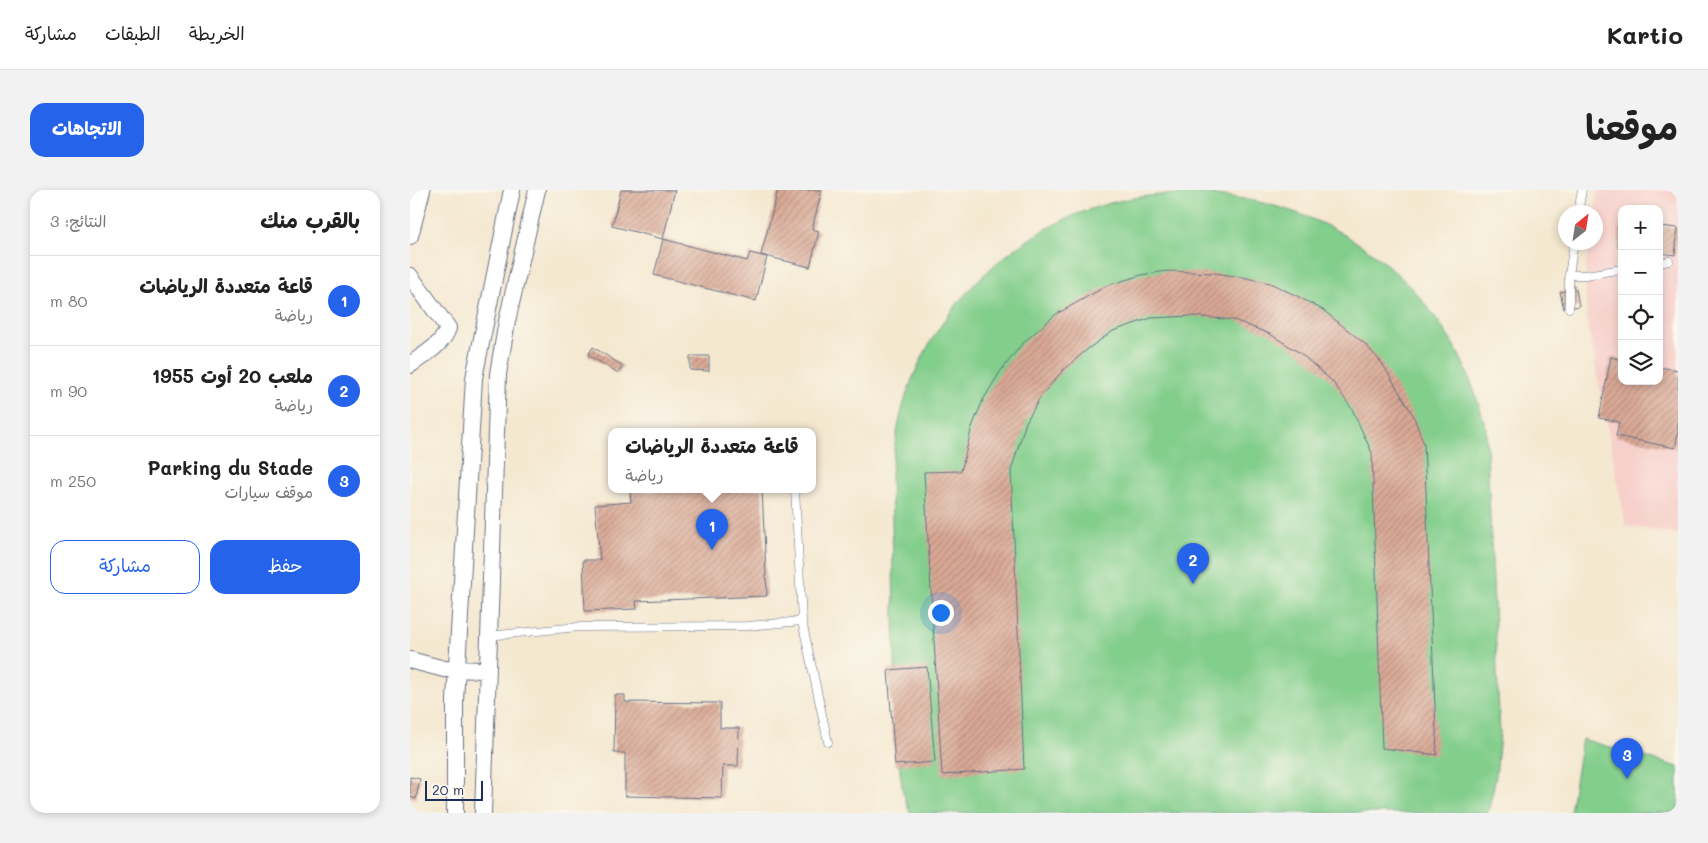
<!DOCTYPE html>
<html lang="ar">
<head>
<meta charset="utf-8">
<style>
	:root { --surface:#fff; --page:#f2f2f2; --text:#222; --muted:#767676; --line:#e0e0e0; --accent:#2563eb }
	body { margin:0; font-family:Mali,"Playpen Sans Arabic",sans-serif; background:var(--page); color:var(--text); direction:rtl }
	.controls { position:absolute; right:15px; top:15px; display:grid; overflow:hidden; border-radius:10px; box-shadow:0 2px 8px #0003 }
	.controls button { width:45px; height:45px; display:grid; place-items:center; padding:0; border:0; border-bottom:1px solid var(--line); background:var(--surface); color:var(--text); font:25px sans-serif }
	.compass { position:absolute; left:1148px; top:15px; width:45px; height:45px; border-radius:50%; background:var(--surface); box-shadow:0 2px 8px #0003; rotate:30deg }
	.scale { position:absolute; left:15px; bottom:12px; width:58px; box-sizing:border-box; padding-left:5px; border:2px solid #1b2f5e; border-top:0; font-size:14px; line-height:18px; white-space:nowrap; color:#1b2f5e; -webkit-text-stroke:4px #fbf7ec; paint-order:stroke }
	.you { position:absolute; left:530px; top:422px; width:18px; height:18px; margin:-12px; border:4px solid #fff; border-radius:50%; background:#1a73e8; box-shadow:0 0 0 8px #1a73e833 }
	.badge { display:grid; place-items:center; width:32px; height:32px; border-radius:50%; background:var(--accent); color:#fff; font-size:16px; font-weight:700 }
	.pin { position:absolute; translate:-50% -41px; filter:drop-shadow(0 1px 2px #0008) }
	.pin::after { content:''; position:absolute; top:26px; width:18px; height:15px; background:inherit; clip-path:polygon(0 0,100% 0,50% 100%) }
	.popup { position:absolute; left:198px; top:238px; width:208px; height:65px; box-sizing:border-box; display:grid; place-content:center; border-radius:10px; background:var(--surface); filter:drop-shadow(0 1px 4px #0005); font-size:16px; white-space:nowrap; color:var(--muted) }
	.popup b { font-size:19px; color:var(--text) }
	.popup::after { content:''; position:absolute; left:50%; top:100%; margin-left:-10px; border:10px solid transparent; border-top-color:var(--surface) }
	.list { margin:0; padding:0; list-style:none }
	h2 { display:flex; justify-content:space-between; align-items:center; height:65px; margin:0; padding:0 20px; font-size:21px }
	h2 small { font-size:16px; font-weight:400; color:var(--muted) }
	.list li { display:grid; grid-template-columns:32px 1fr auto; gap:15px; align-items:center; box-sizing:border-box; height:90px; padding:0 20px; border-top:1px solid var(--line) }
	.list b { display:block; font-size:19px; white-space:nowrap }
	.list p { margin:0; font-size:16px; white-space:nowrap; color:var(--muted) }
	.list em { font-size:16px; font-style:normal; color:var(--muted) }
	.actions { display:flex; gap:10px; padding:15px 20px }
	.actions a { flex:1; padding:11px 0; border:1px solid var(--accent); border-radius:15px; text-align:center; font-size:18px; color:var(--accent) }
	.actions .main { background:var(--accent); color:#fff }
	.icon { flex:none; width:28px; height:28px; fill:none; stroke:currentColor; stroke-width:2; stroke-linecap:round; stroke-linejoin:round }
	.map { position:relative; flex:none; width:1268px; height:623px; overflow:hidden; direction:ltr; border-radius:15px }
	header { display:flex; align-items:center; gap:30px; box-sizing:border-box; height:70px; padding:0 25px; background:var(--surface); border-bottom:1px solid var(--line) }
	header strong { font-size:24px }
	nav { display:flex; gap:28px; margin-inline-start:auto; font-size:18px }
	.intro { display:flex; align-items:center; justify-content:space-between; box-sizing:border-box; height:120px; padding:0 30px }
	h1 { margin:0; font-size:35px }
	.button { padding:12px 22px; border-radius:15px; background:var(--accent); color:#fff; font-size:18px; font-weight:700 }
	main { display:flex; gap:30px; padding:0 30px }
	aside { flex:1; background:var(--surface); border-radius:15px; box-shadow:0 2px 8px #0003 }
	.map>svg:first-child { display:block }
</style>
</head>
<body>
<header>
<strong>Kartio</strong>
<nav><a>الخريطة</a><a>الطبقات</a><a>مشاركة</a></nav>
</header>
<div class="intro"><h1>موقعنا</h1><a class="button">الاتجاهات</a></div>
<main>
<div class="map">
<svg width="1268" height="623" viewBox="0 0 1268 623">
	<defs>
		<pattern id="building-hatch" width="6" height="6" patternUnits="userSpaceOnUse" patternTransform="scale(1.25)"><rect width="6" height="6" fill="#daa995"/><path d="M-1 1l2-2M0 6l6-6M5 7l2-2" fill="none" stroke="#b08a7d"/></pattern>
	</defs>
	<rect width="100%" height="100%" fill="#fbf7ec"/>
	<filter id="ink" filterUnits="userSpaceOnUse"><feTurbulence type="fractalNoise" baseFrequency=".02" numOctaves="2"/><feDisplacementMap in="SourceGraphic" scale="10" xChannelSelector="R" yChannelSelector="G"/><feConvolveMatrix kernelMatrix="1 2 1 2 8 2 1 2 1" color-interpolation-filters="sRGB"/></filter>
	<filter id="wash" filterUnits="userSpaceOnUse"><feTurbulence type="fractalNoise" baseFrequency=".0096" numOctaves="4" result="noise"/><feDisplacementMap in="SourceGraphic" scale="20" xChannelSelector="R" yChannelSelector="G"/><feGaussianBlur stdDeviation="1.12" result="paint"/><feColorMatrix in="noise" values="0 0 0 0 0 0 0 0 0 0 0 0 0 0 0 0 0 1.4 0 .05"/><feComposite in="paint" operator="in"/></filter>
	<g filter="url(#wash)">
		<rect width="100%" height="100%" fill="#f4e8d0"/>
		<!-- built -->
		<path fill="#f7d0cb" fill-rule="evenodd" d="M 1188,0 L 1268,0 L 1268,344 L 1216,336 L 1176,124 L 1176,74 L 1180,53 L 1186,52 L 1185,22 ZM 1212,19 L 1249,19 L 1249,191 L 1212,191 Z"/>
		<!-- garden -->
		<path fill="#82ce8b" stroke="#4e7e74" d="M 783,3 C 893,9 983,55 1041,151 C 1058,178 1067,208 1076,238 L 1090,545 L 1086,586 L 1078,623 L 500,623 L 493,602 L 487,561 L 481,285 C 484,257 488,230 497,203 C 531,105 620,26 723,8 C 743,5 763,4 783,3 Z
			M 1172,549 L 1268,577 L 1268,623 L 1160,623 Z"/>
		<g id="blocks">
			<!-- building -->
			<path fill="url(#building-hatch)" d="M 211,0 L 265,0 L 253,49 L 202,36 Z
				M 368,0 L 412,0 L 402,39 L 409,41 L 400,77 L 351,65 Z
				M 1210,35 L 1212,35 L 1212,59 L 1208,58 Z
				M 1249,36 L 1268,38 L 1265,65 L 1249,63 Z
				M 253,49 L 337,71 L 340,63 L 357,67 L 346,111 L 244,85 Z
				M 757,81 L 805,83 L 832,87 L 860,93 L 887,106 L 913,120 L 955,154 L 972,173 L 1003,225 L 1014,254 L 1027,565 L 972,558 L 962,263 L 942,219 L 922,191 L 890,163 L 860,144 L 824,130 L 781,126 L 741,128 L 703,141 L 679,158 L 654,179 L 631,206 L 616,232 L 601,281 L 614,579 L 532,585 L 514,282 L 551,281 L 562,237 L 573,210 L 590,182 L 612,154 L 645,125 L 696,96 L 731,85 Z
				M 1166,99 L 1169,116 L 1154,119 L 1150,102 Z
				M 183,157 L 213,176 L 208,183 L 178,165 Z
				M 280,166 L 299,166 L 299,181 L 280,180 Z
				M 1201,167 L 1212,170 L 1212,191 L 1249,191 L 1249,177 L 1268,180 L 1268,242 L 1265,258 L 1206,246 L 1209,232 L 1189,228 Z
				M 297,299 L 352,299 L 357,406 L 226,411 L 227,419 L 175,421 L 173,370 L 190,370 L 185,315 L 221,312 L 220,302 Z
				M 517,477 L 525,572 L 485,575 L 478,480 Z
				M 205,505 L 215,505 L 215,512 L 310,513 L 310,538 L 329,538 L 328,576 L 313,576 L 312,608 L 215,606 L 215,563 L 204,563 Z
				M 0,587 L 10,589 L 6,609 L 0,607 Z"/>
		</g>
	</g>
	<g filter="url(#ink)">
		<use href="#blocks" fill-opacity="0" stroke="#677086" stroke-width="1"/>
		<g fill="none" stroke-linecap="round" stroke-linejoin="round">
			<defs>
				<path id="service" d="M 1168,22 L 1172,0
					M 1249,73 L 1259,71
					M 1159,85 L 1176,85 L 1212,79
					M 1159,118 L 1159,85 L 1164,52
					M 385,299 L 392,431 L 418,552
					M 78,446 L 168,437 L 337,436 L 392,431"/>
				<path id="minor" d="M 0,46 L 12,0
					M 0,86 L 38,138 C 33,155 13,165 0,175
					M 0,470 L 34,479 L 77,480
					M 45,623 L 45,510 L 64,188 L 102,0
					M 73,623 L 88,184 L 97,131 L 127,0"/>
			</defs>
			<!-- service casing -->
			<use href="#service" stroke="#677086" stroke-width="9"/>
			<!-- minor casing -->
			<use href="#minor" stroke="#677086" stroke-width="18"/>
			<!-- service -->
			<use href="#service" stroke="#fff" stroke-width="8"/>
			<!-- minor -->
			<use href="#minor" stroke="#fff" stroke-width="16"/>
		</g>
	</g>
</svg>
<div class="controls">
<button>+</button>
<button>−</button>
<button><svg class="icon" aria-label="locate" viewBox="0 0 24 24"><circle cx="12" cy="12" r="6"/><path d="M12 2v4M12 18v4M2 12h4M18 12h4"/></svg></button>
<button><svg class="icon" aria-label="layers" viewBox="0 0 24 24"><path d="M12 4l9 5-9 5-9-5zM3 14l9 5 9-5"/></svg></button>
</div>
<svg class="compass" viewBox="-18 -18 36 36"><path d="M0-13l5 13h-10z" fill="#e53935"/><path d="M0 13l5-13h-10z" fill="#767676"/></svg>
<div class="scale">20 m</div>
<div class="you"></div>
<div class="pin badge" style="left:302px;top:360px">1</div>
<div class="popup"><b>قاعة متعددة الرياضات</b>رياضة</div>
<div class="pin badge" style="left:783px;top:394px">2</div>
<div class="pin badge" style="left:1217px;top:589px">3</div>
</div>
<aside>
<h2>بالقرب منك<small>النتائج: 3</small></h2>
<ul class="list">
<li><span class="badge">1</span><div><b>قاعة متعددة الرياضات</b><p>رياضة</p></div><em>80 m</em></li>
<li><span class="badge">2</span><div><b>ملعب 20 أوت 1955</b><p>رياضة</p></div><em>90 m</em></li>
<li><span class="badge">3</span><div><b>Parking du Stade</b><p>موقف سيارات</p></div><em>250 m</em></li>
</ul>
<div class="actions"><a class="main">حفظ</a><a>مشاركة</a></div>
</aside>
</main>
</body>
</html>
